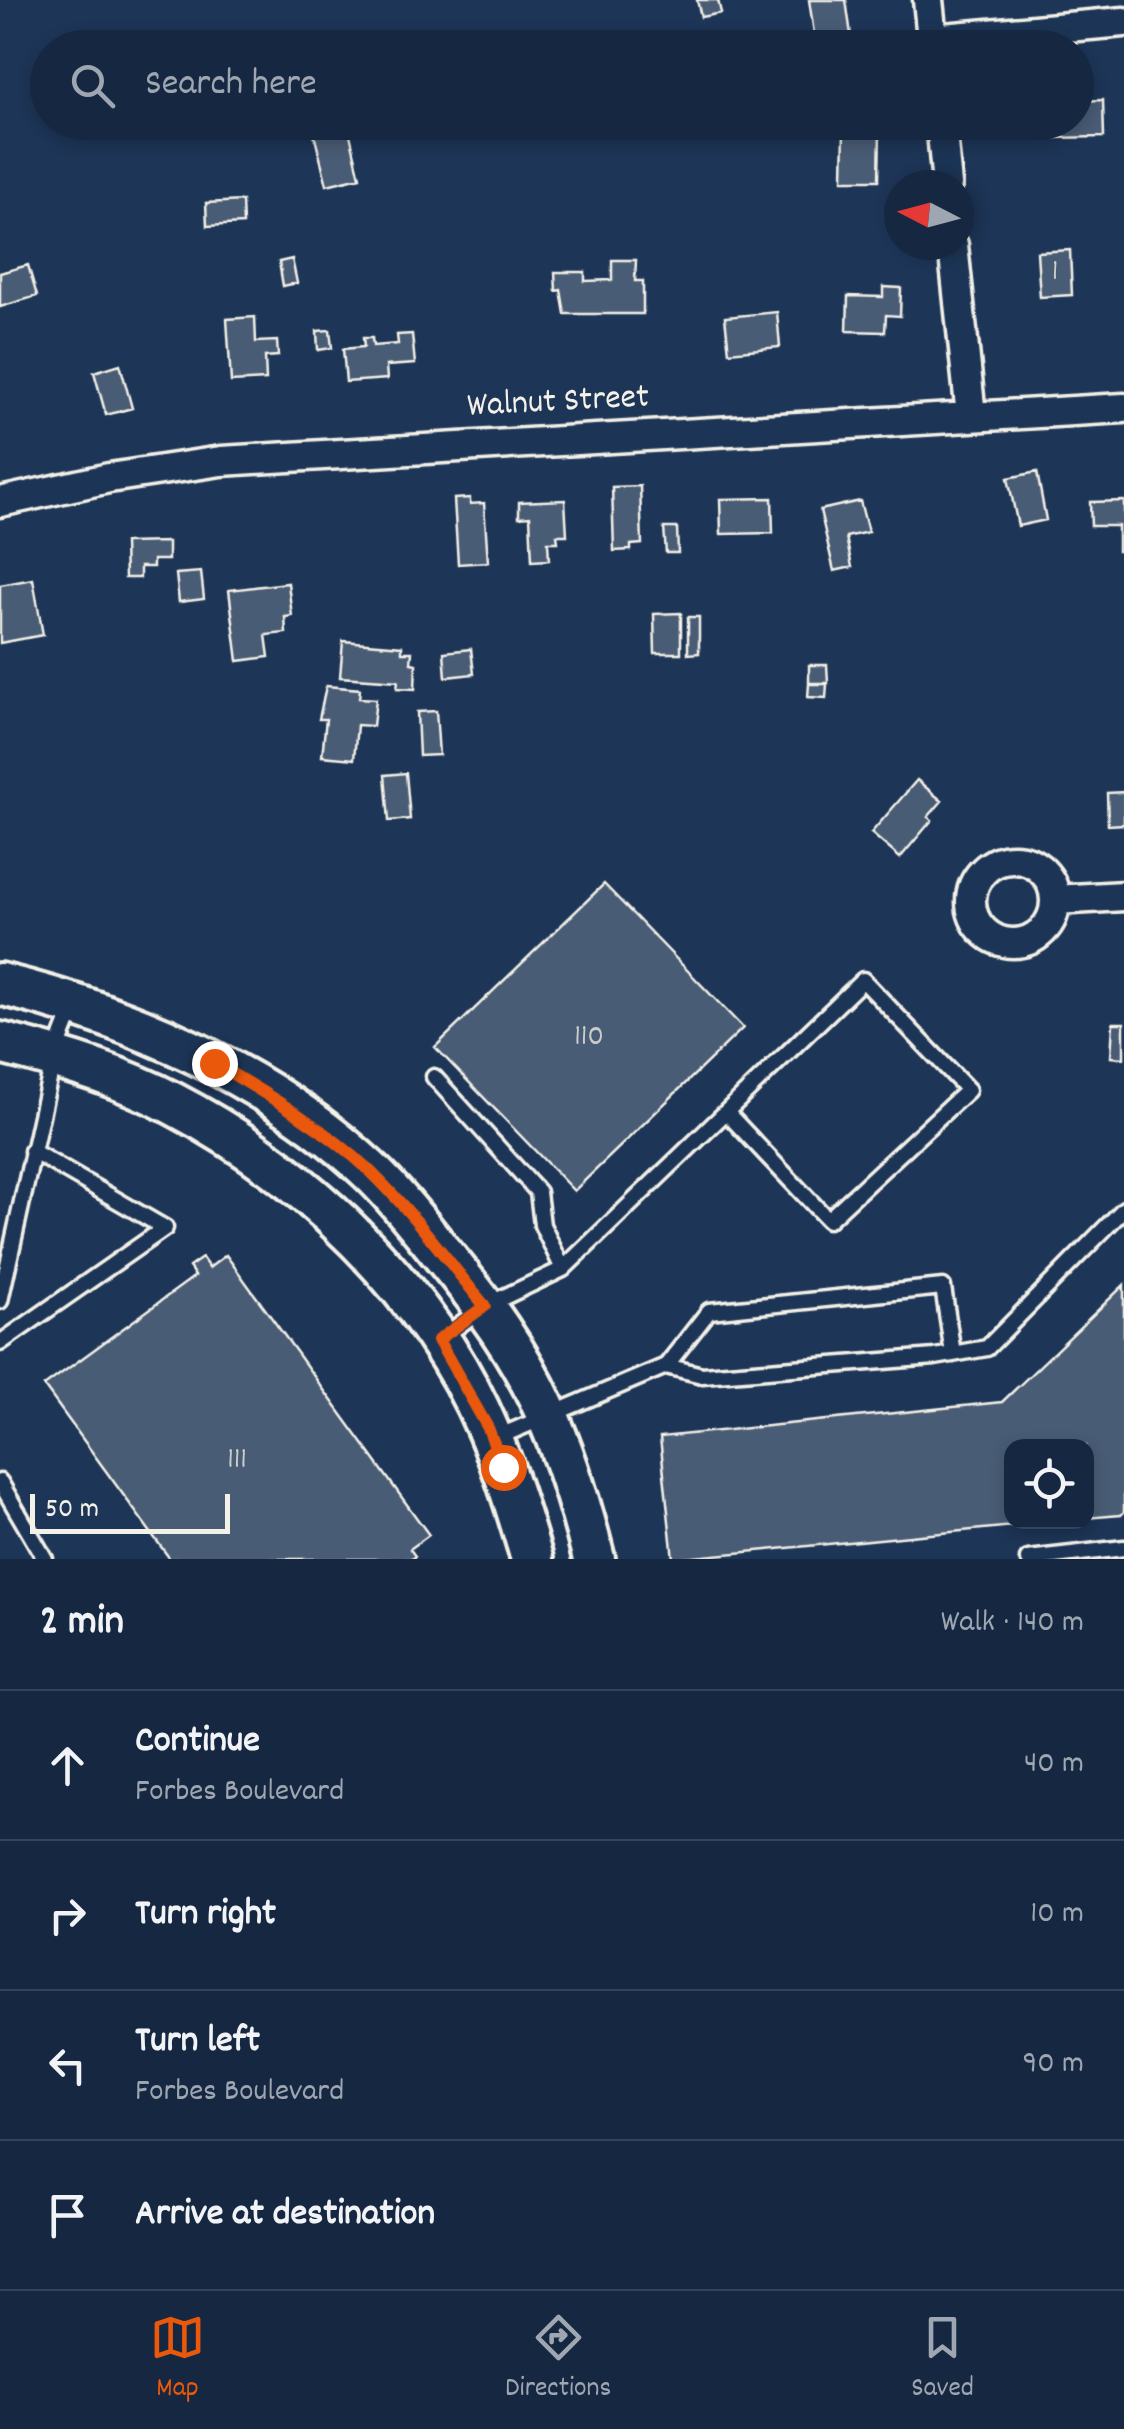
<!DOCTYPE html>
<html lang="en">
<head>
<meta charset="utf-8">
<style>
	:root { --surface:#162841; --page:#1f3048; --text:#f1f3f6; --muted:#9ea6b1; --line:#35445a; --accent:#ea580c }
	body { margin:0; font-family:Dekko,sans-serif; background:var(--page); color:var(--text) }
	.controls { position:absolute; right:30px; bottom:30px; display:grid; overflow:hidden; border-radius:20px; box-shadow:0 5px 15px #0003 }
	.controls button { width:90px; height:90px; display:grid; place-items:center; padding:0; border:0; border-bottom:2px solid var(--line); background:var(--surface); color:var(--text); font:50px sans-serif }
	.compass { position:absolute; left:884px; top:170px; width:90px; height:90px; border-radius:50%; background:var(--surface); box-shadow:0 5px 15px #0003; rotate:276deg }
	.scale { position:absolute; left:30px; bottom:25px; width:200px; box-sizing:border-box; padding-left:10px; border:5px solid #f4f1e8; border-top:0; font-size:28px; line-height:35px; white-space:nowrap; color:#f4f1e8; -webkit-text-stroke:8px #1d3557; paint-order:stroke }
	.stop { position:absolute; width:30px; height:30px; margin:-22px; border:8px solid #ea580c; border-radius:50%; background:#fff }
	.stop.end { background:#ea580c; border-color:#fff; box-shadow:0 2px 10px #0008 }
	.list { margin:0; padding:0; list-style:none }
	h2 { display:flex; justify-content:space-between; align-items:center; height:130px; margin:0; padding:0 40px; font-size:42px }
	h2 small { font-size:32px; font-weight:400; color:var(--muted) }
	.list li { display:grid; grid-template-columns:65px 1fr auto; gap:30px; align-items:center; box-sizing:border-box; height:150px; padding:0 40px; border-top:2px solid var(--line) }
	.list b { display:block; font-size:38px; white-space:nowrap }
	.list p { margin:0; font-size:32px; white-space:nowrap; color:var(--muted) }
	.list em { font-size:32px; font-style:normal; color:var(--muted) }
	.icon { flex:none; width:55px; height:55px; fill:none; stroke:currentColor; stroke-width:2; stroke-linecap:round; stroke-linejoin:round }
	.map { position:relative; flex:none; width:1124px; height:1559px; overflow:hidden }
	.search { position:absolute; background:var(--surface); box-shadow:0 5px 15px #0003; left:30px; right:30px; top:30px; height:110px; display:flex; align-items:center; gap:25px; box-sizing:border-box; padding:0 35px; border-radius:55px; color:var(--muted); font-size:38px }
	.sheet { height:730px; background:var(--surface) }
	nav { display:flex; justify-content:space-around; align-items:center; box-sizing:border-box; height:140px; border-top:2px solid var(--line); background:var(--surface); font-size:28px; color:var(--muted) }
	nav a { display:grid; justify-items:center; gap:5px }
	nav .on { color:var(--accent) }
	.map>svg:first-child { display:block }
</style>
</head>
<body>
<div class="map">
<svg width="1124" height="1559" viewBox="0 0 1124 1559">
	<rect width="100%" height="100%" fill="#1d3557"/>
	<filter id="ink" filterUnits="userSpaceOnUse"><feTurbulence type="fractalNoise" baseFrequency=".01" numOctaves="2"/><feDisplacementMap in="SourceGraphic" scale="20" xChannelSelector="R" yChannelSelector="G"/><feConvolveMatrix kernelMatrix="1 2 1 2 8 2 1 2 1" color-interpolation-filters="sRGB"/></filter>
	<g filter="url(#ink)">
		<!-- building -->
		<path fill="#485b74" stroke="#f4f1e8" stroke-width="2.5" d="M 697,0 L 718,0 L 721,13 L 701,17 Z
			M 809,0 L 846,0 L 851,35 L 815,40 Z
			M 1103,100 L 1104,137 L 1049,138 L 1049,122 L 1076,122 L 1076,101 Z
			M 348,126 L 360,177 L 327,185 L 314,134 Z
			M 844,128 L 880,128 L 879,180 L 843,180 Z
			M 242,201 L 243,224 L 207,226 L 206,203 Z
			M 1070,250 L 1072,295 L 1040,297 L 1037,252 Z
			M 292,259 L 297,283 L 283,286 L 279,262 Z
			M 612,260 L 636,260 L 635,281 L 643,281 L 643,314 L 565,314 L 561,290 L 556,291 L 555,272 L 585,272 L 585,281 L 612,280 Z
			M 28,265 L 37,296 L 0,307 L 0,273 Z
			M 883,287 L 901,288 L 900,316 L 886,315 L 885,332 L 847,331 L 848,296 L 883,297 Z
			M 777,312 L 780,347 L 729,352 L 725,317 Z
			M 255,317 L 256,342 L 277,341 L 278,356 L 265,357 L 266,380 L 231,382 L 227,319 Z
			M 330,330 L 332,348 L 318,350 L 317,331 Z
			M 412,334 L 415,364 L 386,366 L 387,379 L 346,382 L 343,349 L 364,347 L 363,338 L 372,338 L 373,346 L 398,344 L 397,335 Z
			M 120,364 L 132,408 L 106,415 L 94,372 Z
			M 1037,472 L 1046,520 L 1018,526 L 1008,478 Z
			M 640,486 L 642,544 L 631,545 L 631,550 L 614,551 L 612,487 Z
			M 470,498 L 470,504 L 484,503 L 488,562 L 458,564 L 454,499 Z
			M 772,498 L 773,533 L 721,534 L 720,499 Z
			M 565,500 L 567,535 L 557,535 L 558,542 L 548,542 L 549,560 L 532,561 L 530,516 L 519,517 L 519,502 Z
			M 860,501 L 868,532 L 846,537 L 852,567 L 834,571 L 820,510 Z
			M 1124,501 L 1124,551 L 1118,551 L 1118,526 L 1091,526 L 1090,502 Z
			M 664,528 L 677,528 L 678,553 L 666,553 Z
			M 168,542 L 168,560 L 153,560 L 153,567 L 140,567 L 140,578 L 125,578 L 124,543 Z
			M 201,572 L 204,599 L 179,602 L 176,574 Z
			M 33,579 L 43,635 L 0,643 L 0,585 Z
			M 288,583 L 292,616 L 285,617 L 286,633 L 266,635 L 269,657 L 238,661 L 229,590 Z
			M 681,613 L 681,653 L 655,653 L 654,614 Z
			M 688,617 L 699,617 L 699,653 L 688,654 Z
			M 343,641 L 402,646 L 402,652 L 412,652 L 411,663 L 416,664 L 415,689 L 397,688 L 398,681 L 340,677 Z
			M 471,649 L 474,674 L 446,677 L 444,652 Z
			M 809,665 L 827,665 L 828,683 L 809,683 Z
			M 809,684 L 827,684 L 826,698 L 808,697 Z
			M 326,686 L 360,689 L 359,698 L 376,699 L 373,726 L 357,725 L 354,759 L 322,756 L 326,719 L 319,719 Z
			M 436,711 L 439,755 L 419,756 L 417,712 Z
			M 406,773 L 410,819 L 389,821 L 385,775 Z
			M 917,780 L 942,801 L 928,817 L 932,820 L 900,858 L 871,833 Z
			M 1124,792 L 1124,824 L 1108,825 L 1107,793 Z
			M 604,884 L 743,1028 L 574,1191 L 435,1047 Z
			M 1113,1023 L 1124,1023 L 1124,1058 L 1111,1057 Z
			M 226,1255 L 429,1535 L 410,1549 L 415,1556 L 412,1559 L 170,1559 L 44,1386 L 195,1276 L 189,1267 L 202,1258 L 209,1268 Z
			M 1124,1285 L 1124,1512 L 1121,1515 L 1086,1518 L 1086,1446 L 1012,1446 L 1012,1522 L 1056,1522 L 673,1559 L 660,1437 L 1002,1402 Z"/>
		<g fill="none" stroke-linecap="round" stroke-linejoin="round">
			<defs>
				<path id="lane" d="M 434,1077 L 538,1192 L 542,1225 L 563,1269
					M 0,1301 L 54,1057 L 74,1006
					M 443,1337 L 485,1306 L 563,1269 L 863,980 L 968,1090 L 828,1220 L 727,1113
					M 0,1343 L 165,1228 L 32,1151
					M 666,1366 L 702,1375 L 935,1357 L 987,1348 L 1124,1209
					M 493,1439 L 666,1366 L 709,1311 L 943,1287 L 953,1354
					M 0,1482 L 45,1559
					M 1028,1559 L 1124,1548"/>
				<path id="street" d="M 928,0 L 933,48
					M 932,39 L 1124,22
					M 941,122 L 947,185
					M 953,245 L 971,416
					M 0,502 L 109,478 L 221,461 L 1124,408
					M971 901a42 42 0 1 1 84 0a42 42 0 1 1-84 0Z
					M 1055,900 L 1124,896"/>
				<path id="secondary" d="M 0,984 C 134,1017 267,1075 369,1170 C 397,1196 420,1227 444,1256 C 483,1303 519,1352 544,1408 C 566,1456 581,1507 594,1559
					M 0,1043 C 58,1057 119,1075 172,1103 C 305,1172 429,1291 488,1430 C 506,1472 519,1515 532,1559"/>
			</defs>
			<!-- lane casing -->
			<use href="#lane" stroke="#f4f1e8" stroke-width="21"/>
			<!-- street casing -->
			<use href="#street" stroke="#f4f1e8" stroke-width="35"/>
			<!-- secondary casing -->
			<use href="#secondary" stroke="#f4f1e8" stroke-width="48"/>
			<!-- lane -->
			<use href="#lane" stroke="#1d3557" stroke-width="14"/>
			<!-- street -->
			<use href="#street" stroke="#1d3557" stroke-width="28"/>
			<!-- secondary -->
			<use href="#secondary" stroke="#1d3557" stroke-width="40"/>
		</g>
	</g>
	<g fill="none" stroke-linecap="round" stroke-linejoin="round" filter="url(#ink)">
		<!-- route -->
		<path stroke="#ea580c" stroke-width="12" d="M 214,1063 C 268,1095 325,1128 371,1172 C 413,1213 448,1261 485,1306 L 438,1340 L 488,1428 L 503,1467"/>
	</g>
	<g text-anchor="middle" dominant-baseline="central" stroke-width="8" stroke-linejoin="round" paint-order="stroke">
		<!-- number labels -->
		<g font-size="30" fill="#c9cccb">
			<text x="1055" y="273">1</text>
			<text x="589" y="1038">110</text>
			<text x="237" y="1461">111</text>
		</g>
		<!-- street labels -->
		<g font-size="35" fill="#f4f1e8" stroke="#1d3557">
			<text transform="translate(558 403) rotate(-3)">Walnut Street</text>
		</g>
	</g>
</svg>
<div class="controls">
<button><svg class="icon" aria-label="locate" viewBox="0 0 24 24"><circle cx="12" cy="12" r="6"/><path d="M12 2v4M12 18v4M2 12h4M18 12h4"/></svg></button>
</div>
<svg class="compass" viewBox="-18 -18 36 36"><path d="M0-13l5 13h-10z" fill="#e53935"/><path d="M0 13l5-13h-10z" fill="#9ea6b1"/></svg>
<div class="scale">50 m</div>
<div class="stop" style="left:503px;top:1467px"></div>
<div class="stop end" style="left:214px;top:1063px"></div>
<div class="search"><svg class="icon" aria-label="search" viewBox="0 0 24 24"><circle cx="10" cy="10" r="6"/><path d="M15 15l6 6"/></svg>Search here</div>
</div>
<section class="sheet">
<h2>2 min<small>Walk · 140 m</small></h2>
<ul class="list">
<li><svg class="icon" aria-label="ahead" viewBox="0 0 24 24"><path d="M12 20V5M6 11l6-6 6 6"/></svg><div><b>Continue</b><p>Forbes Boulevard</p></div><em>40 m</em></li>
<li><svg class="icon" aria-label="right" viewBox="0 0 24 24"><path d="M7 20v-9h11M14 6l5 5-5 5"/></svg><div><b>Turn right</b></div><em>10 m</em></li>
<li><svg class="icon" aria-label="left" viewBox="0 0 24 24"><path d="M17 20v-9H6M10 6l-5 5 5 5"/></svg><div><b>Turn left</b><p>Forbes Boulevard</p></div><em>90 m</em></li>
<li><svg class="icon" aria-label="arrive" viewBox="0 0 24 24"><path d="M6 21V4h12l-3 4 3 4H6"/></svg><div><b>Arrive at destination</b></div></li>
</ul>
</section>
<nav>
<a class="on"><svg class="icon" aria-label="map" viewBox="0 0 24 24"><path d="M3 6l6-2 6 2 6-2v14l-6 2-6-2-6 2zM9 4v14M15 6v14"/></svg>Map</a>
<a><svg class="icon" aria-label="directions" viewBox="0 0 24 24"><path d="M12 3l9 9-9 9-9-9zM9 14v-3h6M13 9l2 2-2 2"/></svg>Directions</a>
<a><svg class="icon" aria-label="saved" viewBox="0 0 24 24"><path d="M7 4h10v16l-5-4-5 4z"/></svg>Saved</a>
</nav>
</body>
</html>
